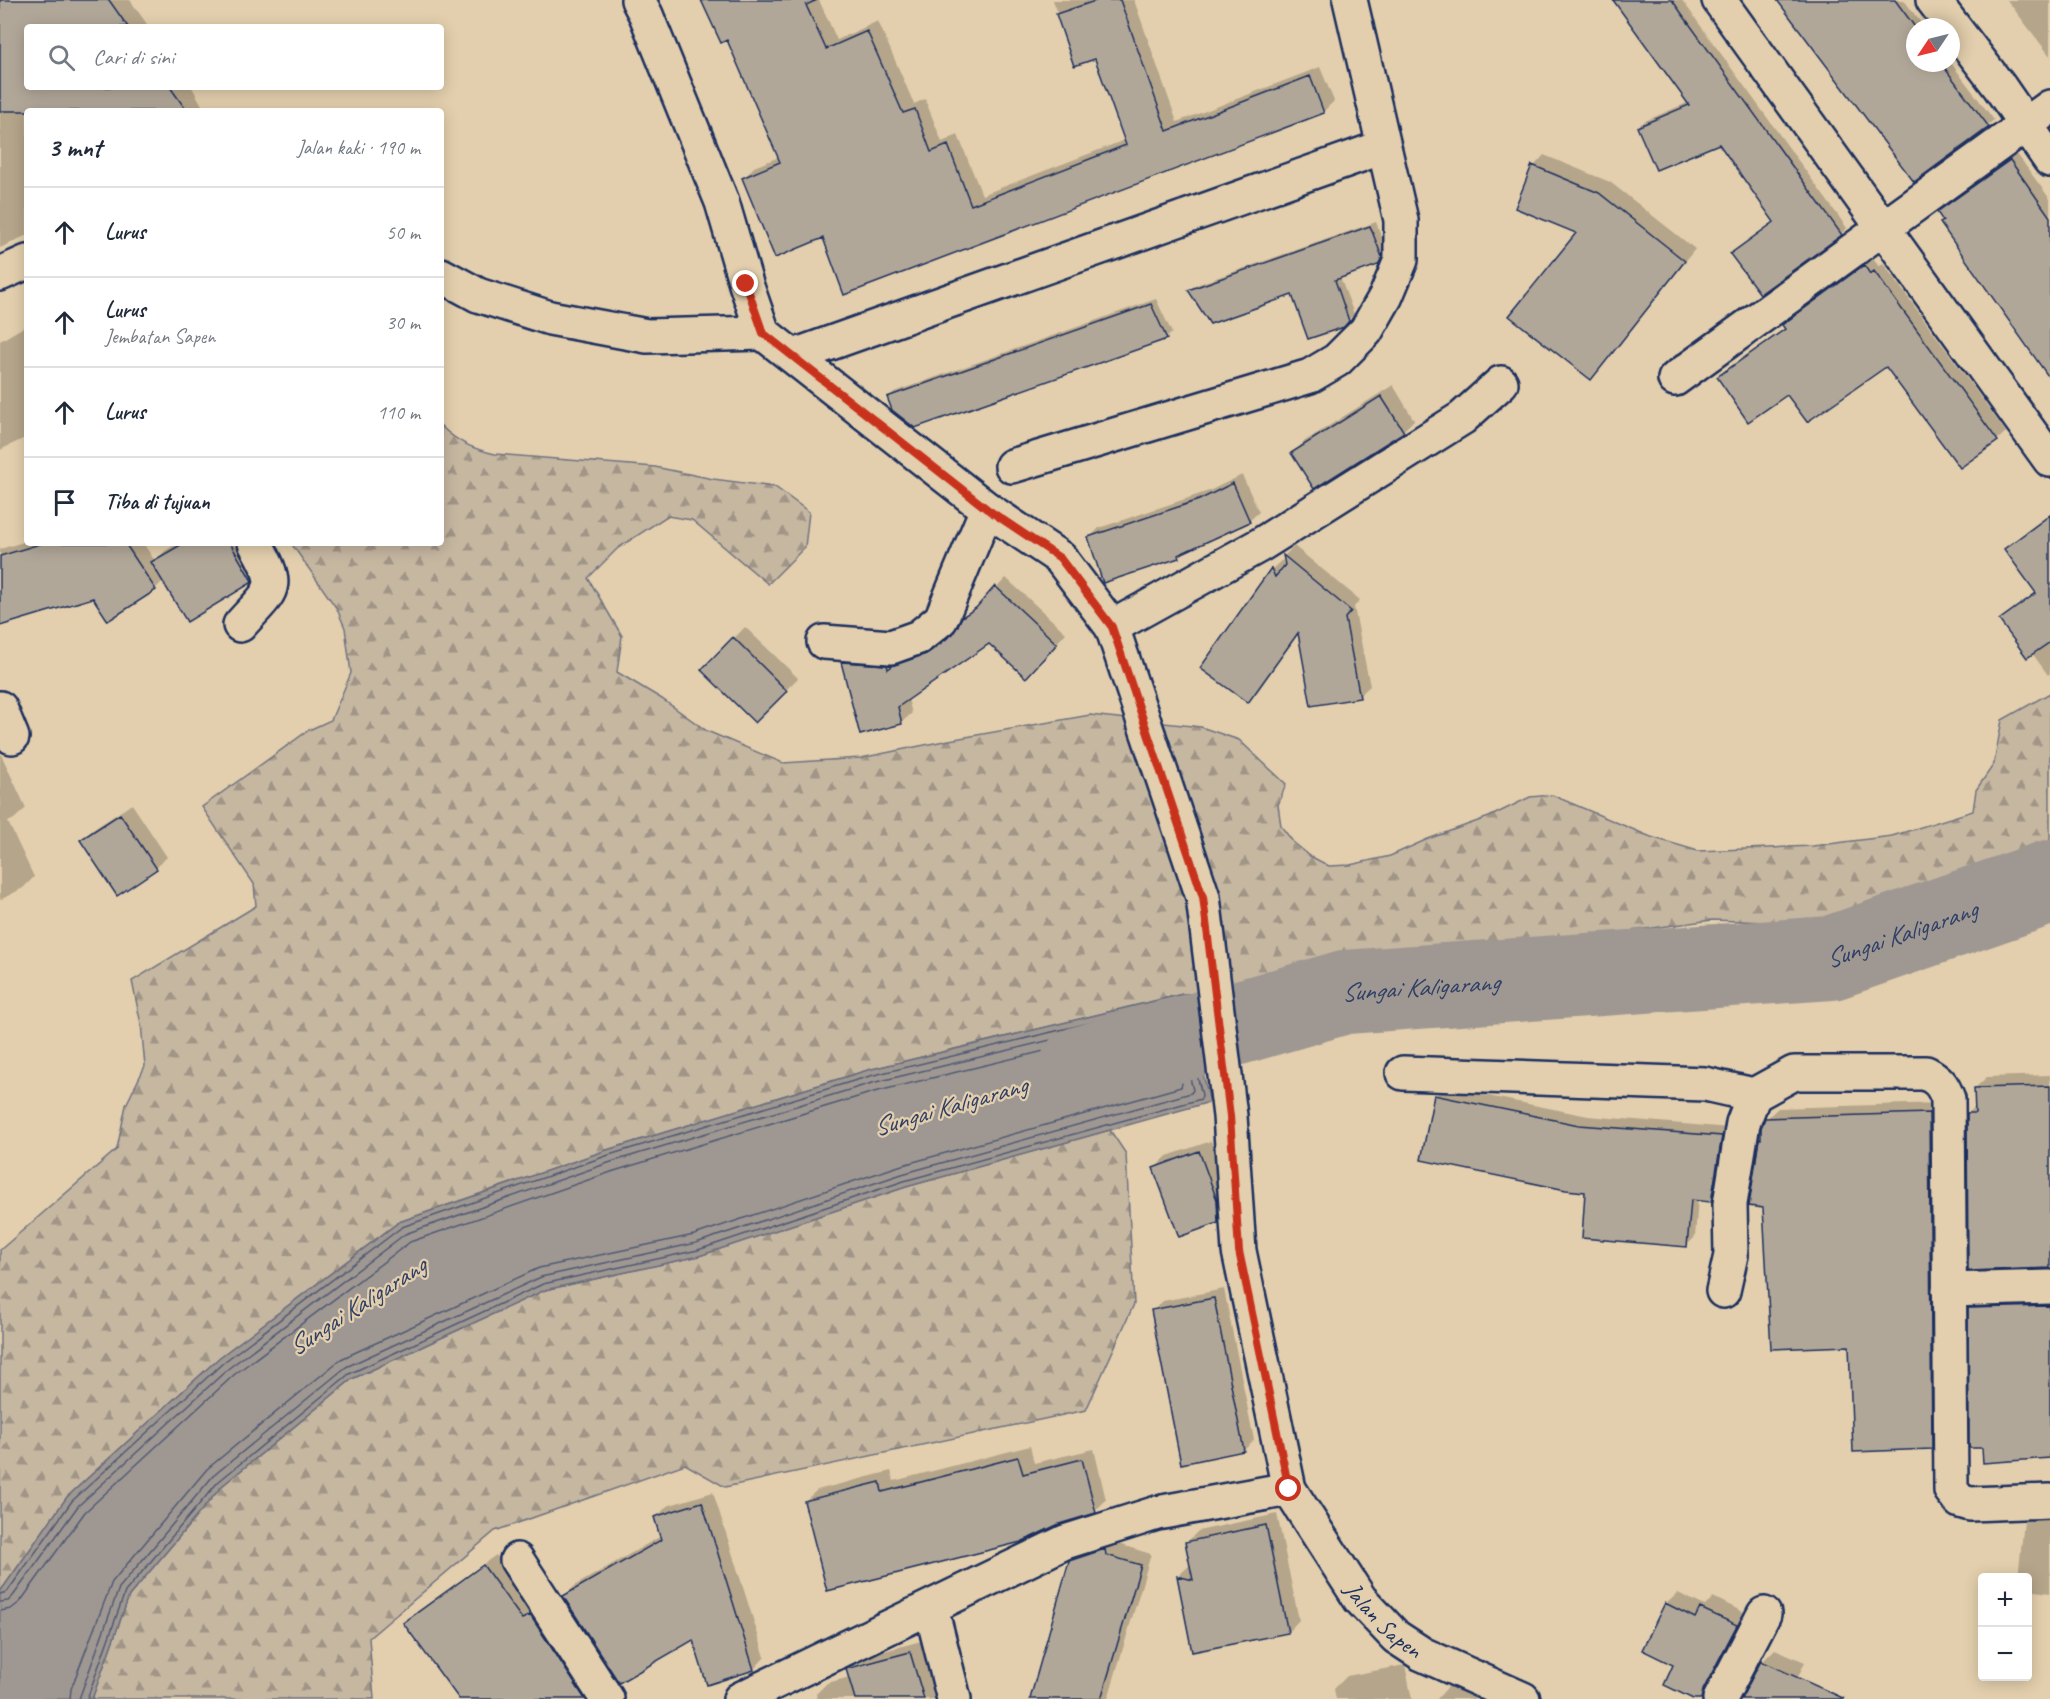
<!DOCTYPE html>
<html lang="id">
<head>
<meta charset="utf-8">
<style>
	:root { --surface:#fff; --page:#f6f6f7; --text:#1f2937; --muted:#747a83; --line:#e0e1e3 }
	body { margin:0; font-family:Caveat,sans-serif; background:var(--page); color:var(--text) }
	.controls { position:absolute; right:18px; bottom:18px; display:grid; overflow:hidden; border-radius:6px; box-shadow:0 3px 15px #0003 }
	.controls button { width:54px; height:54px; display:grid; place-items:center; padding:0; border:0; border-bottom:2px solid var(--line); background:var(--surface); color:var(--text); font:30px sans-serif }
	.compass { position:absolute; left:1906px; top:18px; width:54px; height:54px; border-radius:50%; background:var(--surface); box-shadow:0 3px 15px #0003; rotate:235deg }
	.stop { position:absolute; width:18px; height:18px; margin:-14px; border:4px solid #c8321e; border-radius:50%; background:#fff }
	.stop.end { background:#c8321e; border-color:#fff; box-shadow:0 2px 6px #0008 }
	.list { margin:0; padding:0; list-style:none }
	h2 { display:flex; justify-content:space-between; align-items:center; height:78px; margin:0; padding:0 24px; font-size:26px }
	h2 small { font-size:20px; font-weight:400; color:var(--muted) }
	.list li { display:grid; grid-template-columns:39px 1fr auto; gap:18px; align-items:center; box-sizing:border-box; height:90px; padding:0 24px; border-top:2px solid var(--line) }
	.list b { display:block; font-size:22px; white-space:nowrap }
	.list p { margin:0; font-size:20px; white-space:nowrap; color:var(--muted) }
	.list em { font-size:20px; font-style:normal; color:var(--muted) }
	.icon { flex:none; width:33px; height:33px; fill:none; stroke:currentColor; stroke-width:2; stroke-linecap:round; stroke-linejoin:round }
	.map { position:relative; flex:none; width:2050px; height:1699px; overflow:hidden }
	.search { position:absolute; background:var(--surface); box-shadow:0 3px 15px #0003; left:24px; top:24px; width:420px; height:66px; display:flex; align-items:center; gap:15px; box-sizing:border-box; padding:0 21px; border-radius:6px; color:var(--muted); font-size:22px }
	.panel { position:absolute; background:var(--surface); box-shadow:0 3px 15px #0003; left:24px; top:108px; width:420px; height:438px; border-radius:6px }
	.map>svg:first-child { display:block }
</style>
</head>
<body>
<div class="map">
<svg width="2050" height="1699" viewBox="0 0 2050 1699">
	<defs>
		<pattern id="forest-firs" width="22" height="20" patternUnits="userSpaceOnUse" patternTransform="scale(1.5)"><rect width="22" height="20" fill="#c6b7a1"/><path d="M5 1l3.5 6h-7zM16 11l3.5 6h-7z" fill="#a09586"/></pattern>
	</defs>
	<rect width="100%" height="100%" fill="#e3cfad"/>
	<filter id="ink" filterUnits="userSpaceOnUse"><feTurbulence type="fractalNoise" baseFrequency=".0167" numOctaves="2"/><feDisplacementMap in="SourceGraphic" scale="12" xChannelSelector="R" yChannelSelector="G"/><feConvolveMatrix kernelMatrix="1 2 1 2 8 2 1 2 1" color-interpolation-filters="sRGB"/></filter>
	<g filter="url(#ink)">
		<!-- forest -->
		<path fill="url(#forest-firs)" stroke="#707380" stroke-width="1.5" d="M 441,426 C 457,442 473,449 495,454 L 655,467 L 713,479 L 775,487 L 809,512 L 805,547 L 768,584 L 692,520 L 667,516 L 618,548 L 588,578 L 622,636 L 617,672 L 662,699 L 707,731 L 783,763 L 861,758 L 949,740 L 1090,715 L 1201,727 L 1239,740 L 1286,784 L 1278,805 L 1281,826 L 1293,842 L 1310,856 L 1329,866 L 1350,865 L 1390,856 L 1428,839 L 1489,817 L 1530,797 L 1552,795 L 1651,837 L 1698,851 L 1813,846 L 1892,836 L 1973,811 L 1976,790 L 1994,764 L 2002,720 L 2050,693 L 2050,855 L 1839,916 L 1797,923 L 1712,920 L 1340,970 L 1242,993 L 1183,994 L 868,1070 L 607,1150 L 399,1222 L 220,1357 L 67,1497 L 0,1592 L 0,1250 L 117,1149 L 126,1105 L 145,1066 L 141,1024 L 132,981 L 256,906 L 254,884 L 202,807 L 309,730 L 331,720 L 351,673 L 345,628 L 337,609 L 291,543 L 441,543 Z
			M 1110,1130 L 1126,1154 L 1134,1304 L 1086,1410 L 725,1487 L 685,1464 L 495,1531 L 369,1638 L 374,1699 L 92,1699 L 129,1596 L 222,1486 L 352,1379 L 545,1290 L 699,1256 L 906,1187 Z"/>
		<!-- water -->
		<path fill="#9f9892" stroke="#6a6e7d" stroke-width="1.5" d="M 1183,994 L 1210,1102 L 906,1187 L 699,1256 L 545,1290 L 352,1379 L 222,1486 L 129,1596 L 92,1699 L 0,1699 L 0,1592 L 67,1497 L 220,1357 L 399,1222 L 607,1150 L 868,1070 Z"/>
		<!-- shadow -->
		<path fill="#0003" d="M 0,0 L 130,0 L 149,27 L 27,27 L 27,87 L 192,87 L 205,111 L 27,111 L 27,235 L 0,248 Z
			M 703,0 L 819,0 L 837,40 L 878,21 L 914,104 L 925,99 L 942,142 L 958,135 L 982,195 L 1125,140 L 1096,57 L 1075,64 L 1053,0 L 1134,0 L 1177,122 L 1320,67 L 1334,101 L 1323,112 L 845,294 L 824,236 L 744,178 L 754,167 L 779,157 L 728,38 Z
			M 1615,0 L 1682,0 L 1847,228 L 1841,234 L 1732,254 L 1775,221 L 1719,142 L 1639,127 L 1645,121 L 1689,102 Z
			M 1780,0 L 1904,0 L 1924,27 L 1915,27 L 1915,63 L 1951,63 L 1994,120 L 1914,180 Z
			M 2007,0 L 2050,0 L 2050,56 Z
			M 2017,154 L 2050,199 L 2050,376 L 1939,212 Z
			M 1544,155 L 1610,182 L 1695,249 L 1602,367 L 1591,378 L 1578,232 L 1534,166 Z
			M 1376,222 L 1387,251 L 1384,258 L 1378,264 L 1340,277 L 1354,314 L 1343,326 L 1293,293 L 1190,290 L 1196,285 Z
			M 1873,258 L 1879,267 L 1883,263 L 2006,432 L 1997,440 L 1886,365 L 1788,393 L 1719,377 L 1727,369 L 1786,328 L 1784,325 L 1792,317 Z
			M 1156,299 L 1172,333 L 1166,338 L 889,397 L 894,392 Z
			M 27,325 L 27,437 L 0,450 L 0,341 Z
			M 1393,385 L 1414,420 L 1403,431 L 1293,453 L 1305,441 Z
			M 1242,475 L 1259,512 L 1249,521 L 1185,550 L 1178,556 L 1090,537 L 1099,528 L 1209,491 Z
			M 2050,515 L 2050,673 L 2048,675 L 2032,653 L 2001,620 L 2037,592 L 2006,549 Z
			M 27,541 L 27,543 L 143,543 L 155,561 L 165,551 L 178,543 L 248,543 L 262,570 L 250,582 L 164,580 L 155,589 L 94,596 L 0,624 L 0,549 Z
			M 1294,546 L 1360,600 L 1354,607 L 1370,686 L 1359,696 L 1299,633 L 1258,691 L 1247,701 L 1202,668 L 1272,569 L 1282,560 L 1287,568 L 1285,555 Z
			M 1006,578 L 1066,633 L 1036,666 L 989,642 L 908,699 L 912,713 L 901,723 L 843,663 L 853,653 L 905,656 L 937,645 L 957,630 L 963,618 L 985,600 Z
			M 745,627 L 798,678 L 755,721 L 703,670 Z
			M 0,752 L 26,808 L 14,819 L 8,822 L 34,877 L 23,888 L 0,900 Z
			M 132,804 L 167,857 L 156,868 L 82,840 L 94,829 Z
			M 2050,1075 L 2050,1267 L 1968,1113 L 1976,1106 L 1975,1088 L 1987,1077 Z
			M 1444,1087 L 1588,1116 L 1730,1128 L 1720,1192 L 1711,1201 L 1698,1199 L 1695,1237 L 1687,1245 L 1587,1191 L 1435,1096 Z
			M 1940,1103 L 1943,1436 L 1931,1448 L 1850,1344 L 1766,1119 L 1778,1108 Z
			M 1211,1141 L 1228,1188 L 1229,1210 L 1217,1221 L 1155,1168 L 1167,1156 Z
			M 1224,1289 L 1254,1440 L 1244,1450 L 1153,1311 L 1163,1301 Z
			M 2050,1295 L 2050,1456 L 1970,1309 L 1981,1297 Z
			M 1030,1446 L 1034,1463 L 1094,1449 L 1106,1500 L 1095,1511 L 805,1501 L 817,1490 L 891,1471 L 894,1481 Z
			M 713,1492 L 765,1657 L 754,1669 L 694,1638 L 564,1596 L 576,1585 L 661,1536 L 656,1518 L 667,1506 Z
			M 2050,1509 L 2050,1593 L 2028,1590 L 2028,1578 L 2018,1578 L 2024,1521 L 2036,1510 Z
			M 1277,1514 L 1299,1620 L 1288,1632 L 1193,1650 L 1178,1576 L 1190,1565 L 1191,1566 L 1187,1542 L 1198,1531 Z
			M 1116,1539 L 1118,1544 L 1151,1554 L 1108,1699 L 1031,1699 L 1070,1562 L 1082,1550 Z
			M 496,1555 L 534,1608 L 601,1699 L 460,1699 L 405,1623 L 416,1612 Z
			M 1678,1593 L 1705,1606 L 1713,1597 L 1747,1614 L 1705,1699 L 1696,1699 L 1675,1664 L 1666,1604 Z
			M 921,1641 L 938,1699 L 817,1699 L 816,1694 L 827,1683 L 850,1677 L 848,1670 L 859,1658 Z
			M 1775,1649 L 1805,1662 L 1792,1690 L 1811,1699 L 1743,1699 L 1762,1662 Z
			M 1405,1665 L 1412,1699 L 1336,1699 L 1334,1689 L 1347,1676 Z
			M 1452,1682 L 1487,1699 L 1437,1699 Z"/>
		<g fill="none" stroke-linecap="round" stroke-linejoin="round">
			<!-- shore -->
			<path stroke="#505973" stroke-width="1.5" d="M 0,1594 L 7,1592 L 72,1501 L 224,1362 L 402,1227 L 609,1155 L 870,1076 L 1176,1002 L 1179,1003 L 1202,1095 L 1201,1099 L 904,1181 L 698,1250 L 543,1284 L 349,1374 L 218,1482 L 125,1592 L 87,1699
				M 0,1602 L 8,1601 L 13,1596 L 78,1506 L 229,1368 L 405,1234 L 611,1162 L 872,1083 L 1171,1011 L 1174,1012 L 1193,1090 L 1191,1093 L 902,1174 L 696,1243 L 541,1277 L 346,1367 L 213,1476 L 119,1588 L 79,1699
				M 0,1611 L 11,1609 L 20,1602 L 85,1512 L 235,1374 L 410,1242 L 614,1171 L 874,1092 L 1164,1022 L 1167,1023 L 1182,1083 L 1181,1087 L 899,1166 L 694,1235 L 539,1268 L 341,1359 L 207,1469 L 112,1582 L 71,1689 L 70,1699"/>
			<!-- river -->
			<path stroke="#9f9892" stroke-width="84" id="s1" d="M 1081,1068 L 1345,992 L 1831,958 L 2050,882"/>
		</g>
		<!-- building -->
		<path fill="#b1a799" stroke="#1b2f5e" stroke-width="1.5" d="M 0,0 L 109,0 L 128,27 L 27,27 L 27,87 L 170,87 L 187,111 L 0,111 Z
			M 701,0 L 817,0 L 806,5 L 826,49 L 867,31 L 903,113 L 915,109 L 931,152 L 948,145 L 971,205 L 1126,145 L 1095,59 L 1074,66 L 1056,14 L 1098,0 L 1120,0 L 1167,131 L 1310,76 L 1324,113 L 844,295 L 823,238 L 775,258 L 742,178 L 780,162 L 727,40 L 721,43 Z
			M 1613,0 L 1672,0 L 1842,235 L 1760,294 L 1730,254 L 1774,222 L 1719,144 L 1656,170 L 1637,127 L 1689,105 Z
			M 1777,0 L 1895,0 L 1915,27 L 1915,63 L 1941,63 L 1989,127 L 1914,182 Z
			M 2010,160 L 2050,217 L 2050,379 L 1940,223 L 1943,221 L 1937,212 Z
			M 1532,165 L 1599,193 L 1685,261 L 1591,380 L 1509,316 L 1576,233 L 1515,208 Z
			M 1370,226 L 1382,257 L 1378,265 L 1335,280 L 1349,321 L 1344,327 L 1308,339 L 1292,295 L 1210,324 L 1188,290 Z
			M 1864,265 L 1870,274 L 1874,271 L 1998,441 L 1960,468 L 1886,367 L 1807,422 L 1787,395 L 1748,422 L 1717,377 L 1785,329 L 1782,325 Z
			M 1151,304 L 1167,339 L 915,428 L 892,410 L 887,397 Z
			M 1381,396 L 1404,432 L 1314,489 L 1291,453 Z
			M 1233,483 L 1250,522 L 1178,555 L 1179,558 L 1103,583 L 1088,537 L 1199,500 Z
			M 2050,515 L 2050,642 L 2027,658 L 1999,620 L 2036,593 L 2004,549 Z
			M 43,543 L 125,543 L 156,590 L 108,621 L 93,598 L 0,626 L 0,556 Z
			M 184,543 L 230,543 L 252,581 L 251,583 L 187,622 L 151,562 Z
			M 1283,555 L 1351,611 L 1345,618 L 1360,698 L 1311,706 L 1298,633 L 1248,703 L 1200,668 L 1271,568 L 1275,577 L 1285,565 Z
			M 995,586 L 1057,644 L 1026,678 L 989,644 L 898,707 L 902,724 L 860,735 L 841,662 L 887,665 L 888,669 L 894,665 L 926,654 L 953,634 L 962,617 L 976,608 Z
			M 733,637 L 787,691 L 755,723 L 701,670 Z
			M 120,814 L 157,869 L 117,896 L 80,840 Z
			M 2050,1086 L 2050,1268 L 1968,1271 L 1967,1113 L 1975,1113 L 1974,1088 Z
			M 1434,1095 L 1579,1125 L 1722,1136 L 1711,1202 L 1691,1200 L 1687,1247 L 1582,1238 L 1585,1192 L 1566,1190 L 1421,1160 Z
			M 1929,1113 L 1932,1449 L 1853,1452 L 1849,1346 L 1771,1349 L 1763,1208 L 1749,1206 L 1759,1139 L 1761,1139 L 1761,1128 L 1765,1118 Z
			M 1199,1151 L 1217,1200 L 1218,1223 L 1179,1237 L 1153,1168 Z
			M 1214,1298 L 1244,1451 L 1181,1464 L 1151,1310 Z
			M 2050,1306 L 2050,1458 L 1983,1463 L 1982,1448 L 1969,1448 L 1968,1308 Z
			M 1018,1457 L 1023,1474 L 1082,1459 L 1096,1513 L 1059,1524 L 1021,1542 L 827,1591 L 804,1501 L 880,1482 L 882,1492 Z
			M 702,1502 L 754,1670 L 707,1685 L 693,1640 L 619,1683 L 563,1596 L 661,1540 L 654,1517 Z
			M 1266,1525 L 1288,1633 L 1192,1652 L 1177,1576 L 1193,1580 L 1185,1542 Z
			M 1105,1549 L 1106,1555 L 1141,1565 L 1101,1699 L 1030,1699 L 1069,1561 Z
			M 483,1565 L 522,1619 L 530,1615 L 585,1699 L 459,1699 L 403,1623 Z
			M 1665,1603 L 1695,1618 L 1700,1608 L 1737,1625 L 1703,1690 L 1701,1699 L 1693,1699 L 1664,1685 L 1673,1665 L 1642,1650 Z
			M 910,1652 L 924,1699 L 855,1699 L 846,1669 Z
			M 1761,1661 L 1845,1699 L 1741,1699 Z"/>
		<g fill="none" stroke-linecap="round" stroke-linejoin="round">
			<defs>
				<g id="street">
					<path id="s2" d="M 638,0 L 646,15 L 722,202 L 746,284 L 763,333 L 987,509 L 1060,558 L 1112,627 L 1203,897 L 1230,1116 L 1239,1251 L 1289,1489 L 1360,1599 L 1396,1637 L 1422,1654 L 1523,1699"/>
					<path d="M 1719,0 L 2050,460"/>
					<path d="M 1933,0 L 1999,86 L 2050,160"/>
					<path d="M 0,274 L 27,262"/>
					<path d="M 441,275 L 478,295 L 550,318 L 647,336 L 763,333"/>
					<path d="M 794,356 L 1383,147"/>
					<path d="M 1675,379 L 2050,107"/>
					<path d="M 1012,466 L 1310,376 L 1337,360 L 1366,331 L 1386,296 L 1401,260 L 1401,220 L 1350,0"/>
					<path d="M 240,625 C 273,588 282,590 255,543"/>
					<path d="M 1112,627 L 1260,545 L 1462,418 L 1501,383"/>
					<path d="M 824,642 L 891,647 L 919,637 L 941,619 L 987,509"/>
					<path d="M 0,708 L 12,737"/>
					<path d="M 1403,1073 L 1705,1084 L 1754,1095 L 1794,1073 L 1926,1073 C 1939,1080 1943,1085 1948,1099 L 1951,1490 L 1960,1501 L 1970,1504 L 2050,1501"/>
					<path d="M 1949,1290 L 2050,1287"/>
					<path d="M 1723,1291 L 1731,1255 L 1730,1204 L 1743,1123 L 1754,1095"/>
					<path d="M 517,1560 L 607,1699"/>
					<path d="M 931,1608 L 954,1699"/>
					<path d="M 740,1699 L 1065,1542 L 1157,1513 L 1289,1489"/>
					<path d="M 1720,1699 L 1764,1614"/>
				</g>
			</defs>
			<!-- street casing -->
			<use href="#street" stroke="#1b2f5e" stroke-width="38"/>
			<!-- street -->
			<use href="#street" stroke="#e3cfad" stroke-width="33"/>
		</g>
	</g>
	<g fill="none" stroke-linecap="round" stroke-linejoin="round" filter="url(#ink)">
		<!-- route -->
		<path stroke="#c8321e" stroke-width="8" d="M 746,284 L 763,333 L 987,509 L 1060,558 L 1112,627 L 1203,897 L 1230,1116 L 1239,1251 L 1289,1489"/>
	</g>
	<g text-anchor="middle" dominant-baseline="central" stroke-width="4.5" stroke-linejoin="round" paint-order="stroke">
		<!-- street labels -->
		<g font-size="24" fill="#1b2f5e" stroke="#e3cfad">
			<text stroke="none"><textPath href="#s2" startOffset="1862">Jalan Sapen</textPath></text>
		</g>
		<!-- water labels -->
		<g font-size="26" font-style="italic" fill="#2f3f66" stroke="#e3cfad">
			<text stroke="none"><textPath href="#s1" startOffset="836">Sungai Kaligarang</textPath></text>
			<text stroke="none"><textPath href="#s1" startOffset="350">Sungai Kaligarang</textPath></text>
			<text transform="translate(950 1106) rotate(-16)">Sungai Kaligarang</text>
			<text transform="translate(357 1306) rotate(-33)">Sungai Kaligarang</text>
		</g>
	</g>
</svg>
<div class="controls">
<button>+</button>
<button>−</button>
</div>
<svg class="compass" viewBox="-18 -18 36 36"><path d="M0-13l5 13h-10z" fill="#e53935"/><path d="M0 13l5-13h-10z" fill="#747a83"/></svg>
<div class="stop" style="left:1289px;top:1489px"></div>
<div class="stop end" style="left:746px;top:284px"></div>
<div class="search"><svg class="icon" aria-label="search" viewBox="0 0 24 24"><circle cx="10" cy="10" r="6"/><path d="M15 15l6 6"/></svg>Cari di sini</div>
<section class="panel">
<h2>3 mnt<small>Jalan kaki · 190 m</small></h2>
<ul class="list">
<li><svg class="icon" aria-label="ahead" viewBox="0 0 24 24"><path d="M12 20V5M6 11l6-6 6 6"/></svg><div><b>Lurus</b></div><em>50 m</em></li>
<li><svg class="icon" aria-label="ahead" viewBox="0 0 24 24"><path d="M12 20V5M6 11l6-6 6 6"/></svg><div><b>Lurus</b><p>Jembatan Sapen</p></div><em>30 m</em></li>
<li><svg class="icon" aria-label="ahead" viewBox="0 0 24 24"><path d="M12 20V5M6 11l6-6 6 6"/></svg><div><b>Lurus</b></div><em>110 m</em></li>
<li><svg class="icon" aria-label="arrive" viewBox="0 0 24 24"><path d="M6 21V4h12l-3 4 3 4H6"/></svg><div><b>Tiba di tujuan</b></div></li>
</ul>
</section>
</div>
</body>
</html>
